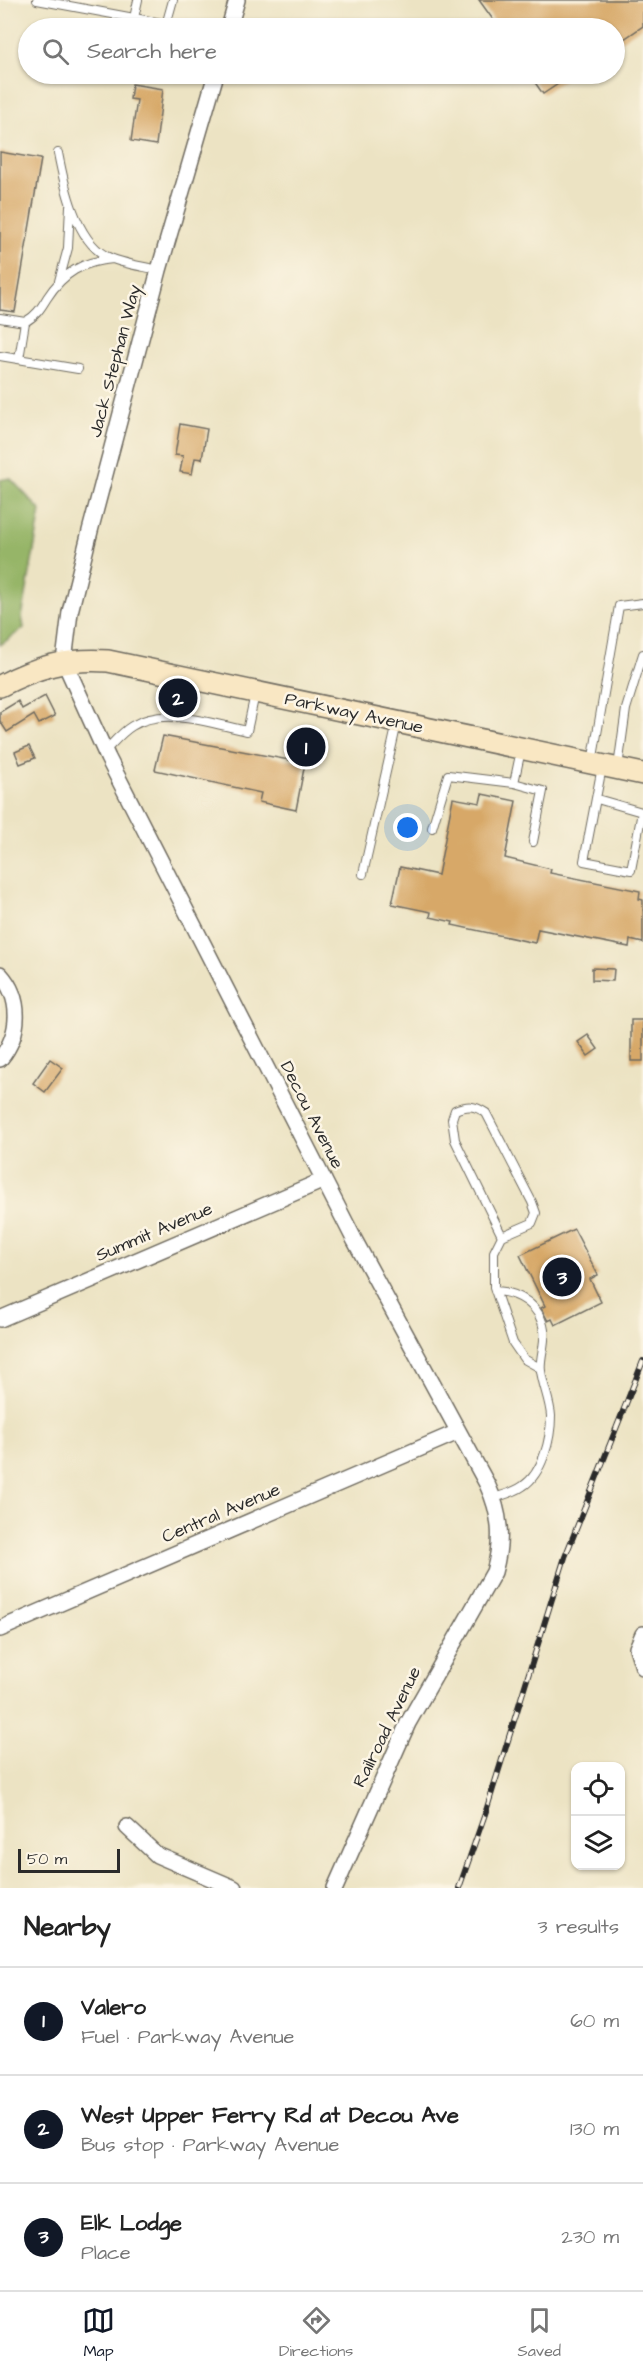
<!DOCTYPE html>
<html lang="en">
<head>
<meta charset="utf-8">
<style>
	:root { --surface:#fff; --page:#f6f6f6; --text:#222; --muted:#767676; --line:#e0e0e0; --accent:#111827 }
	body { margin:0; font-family:"Architects Daughter",sans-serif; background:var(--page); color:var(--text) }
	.controls { position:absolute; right:18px; bottom:18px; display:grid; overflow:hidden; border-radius:12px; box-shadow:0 2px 4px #0004 }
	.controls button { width:54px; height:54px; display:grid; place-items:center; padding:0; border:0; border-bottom:2px solid var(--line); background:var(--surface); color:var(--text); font:30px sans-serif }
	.scale { position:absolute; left:18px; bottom:15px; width:102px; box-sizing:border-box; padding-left:6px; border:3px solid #2b2b2b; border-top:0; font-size:16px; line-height:21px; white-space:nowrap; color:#2b2b2b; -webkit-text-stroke:4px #fcf5e5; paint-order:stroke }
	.you { position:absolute; left:408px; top:828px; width:21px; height:21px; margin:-15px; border:4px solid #fff; border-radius:50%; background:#1a73e8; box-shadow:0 0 0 9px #1a73e833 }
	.badge { display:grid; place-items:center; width:39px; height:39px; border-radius:50%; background:var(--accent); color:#fff; font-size:20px; font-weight:700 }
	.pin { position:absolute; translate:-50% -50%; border:3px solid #fff; box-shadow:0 2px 6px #0006 }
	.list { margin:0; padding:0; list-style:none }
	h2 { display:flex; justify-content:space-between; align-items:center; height:78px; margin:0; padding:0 24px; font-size:26px }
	h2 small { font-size:20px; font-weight:400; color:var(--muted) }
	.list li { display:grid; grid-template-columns:39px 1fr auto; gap:18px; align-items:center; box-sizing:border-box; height:108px; padding:0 24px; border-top:2px solid var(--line) }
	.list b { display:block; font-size:22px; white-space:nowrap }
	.list p { margin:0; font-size:20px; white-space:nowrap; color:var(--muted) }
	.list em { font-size:20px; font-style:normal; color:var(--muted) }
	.icon { flex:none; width:33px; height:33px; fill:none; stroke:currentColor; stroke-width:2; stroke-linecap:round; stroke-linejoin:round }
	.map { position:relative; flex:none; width:643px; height:1888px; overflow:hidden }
	.search { position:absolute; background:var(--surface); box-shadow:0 2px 4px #0004; left:18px; right:18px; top:18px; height:66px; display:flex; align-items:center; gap:15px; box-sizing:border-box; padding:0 21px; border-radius:33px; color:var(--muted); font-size:22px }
	.sheet { height:402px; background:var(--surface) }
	nav { display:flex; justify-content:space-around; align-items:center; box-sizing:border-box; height:84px; border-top:2px solid var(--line); background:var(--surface); font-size:16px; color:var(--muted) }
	nav a { display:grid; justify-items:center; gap:3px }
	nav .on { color:var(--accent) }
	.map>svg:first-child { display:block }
</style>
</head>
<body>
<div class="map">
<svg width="643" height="1888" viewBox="0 0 643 1888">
	<rect width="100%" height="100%" fill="#fcf5e5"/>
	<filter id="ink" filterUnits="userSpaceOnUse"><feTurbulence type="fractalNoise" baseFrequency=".0167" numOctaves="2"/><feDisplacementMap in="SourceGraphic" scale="12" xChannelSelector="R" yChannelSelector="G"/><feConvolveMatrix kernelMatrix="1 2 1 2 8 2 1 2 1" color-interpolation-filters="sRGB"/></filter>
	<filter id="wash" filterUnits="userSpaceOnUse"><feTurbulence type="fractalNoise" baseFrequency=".008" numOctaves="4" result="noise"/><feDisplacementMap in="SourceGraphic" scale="24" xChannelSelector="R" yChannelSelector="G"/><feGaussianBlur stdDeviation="1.35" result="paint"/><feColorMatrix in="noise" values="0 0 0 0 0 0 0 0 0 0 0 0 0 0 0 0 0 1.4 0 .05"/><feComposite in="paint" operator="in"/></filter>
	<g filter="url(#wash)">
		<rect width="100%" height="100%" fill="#ece3c3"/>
		<!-- forest -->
		<path fill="#96b568" stroke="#60704a" stroke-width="1.5" d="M 10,478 L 41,511 L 22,617 L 24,628 L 0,645 L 0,480 Z"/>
		<g id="blocks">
			<!-- building -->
			<path fill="#d7a868" d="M 479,0 L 643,0 L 643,26 L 615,45 L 615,28 L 499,28 Z
				M 529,74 L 573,74 L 543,94 Z
				M 132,84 L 163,89 L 156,145 L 131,141 L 137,100 L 130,99 Z
				M 0,152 L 41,159 L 15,312 L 0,310 Z
				M 180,424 L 207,429 L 202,459 L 195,458 L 192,474 L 180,472 L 183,456 L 175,455 Z
				M 45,696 L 55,716 L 39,724 L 34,715 L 7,732 L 0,721 L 0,712 L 18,701 L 22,709 Z
				M 163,736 L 305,763 L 296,810 L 259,802 L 261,793 L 155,770 Z
				M 29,746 L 35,758 L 20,764 L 15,752 Z
				M 482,794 L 516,801 L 505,858 L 551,869 L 550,873 L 640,891 L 639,899 L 643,900 L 643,943 L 630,940 L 629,947 L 538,929 L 535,943 L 452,925 L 453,922 L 430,917 L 431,912 L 392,904 L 400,867 L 438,875 L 453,798 L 480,803 Z
				M 592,968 L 614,969 L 613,981 L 592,980 Z
				M 631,1020 L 643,1020 L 643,1061 L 631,1061 Z
				M 588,1035 L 598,1049 L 588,1056 L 578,1042 Z
				M 50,1059 L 63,1068 L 45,1092 L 33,1083 Z
				M 574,1229 L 598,1275 L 590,1279 L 601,1302 L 555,1325 L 552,1319 L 548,1321 L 541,1308 L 545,1306 L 520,1255 Z"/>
		</g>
	</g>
	<g filter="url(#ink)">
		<use href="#blocks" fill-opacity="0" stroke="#6f6b60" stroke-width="1.5"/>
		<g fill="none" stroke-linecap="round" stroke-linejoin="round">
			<defs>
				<path id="lane" d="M 37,0 L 188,28
					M 134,18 L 138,0
					M 166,25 L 173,0
					M 58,153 C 64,184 75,239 106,256 C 121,264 142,266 159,270
					M 59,281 L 68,248 L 70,206
					M 0,318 L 25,322 C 36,316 41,308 47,298 C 63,273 83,261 113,259
					M 0,356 L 78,369
					M 19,359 L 25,322
					M 521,750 L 514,783 L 543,791 L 533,842
					M 105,751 C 113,743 122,732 132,726 C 165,706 213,724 247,731 L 255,694
					M 592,763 L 619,606 L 643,603
					M 618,767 L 626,709 L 643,654
					M 597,799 L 642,812 L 631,870 L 584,861 L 602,767
					M 432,828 L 448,775 L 514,783
					M 363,874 L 397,723
					M 502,1236 L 455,1140 L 452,1119 L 455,1110 C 468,1105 474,1105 486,1113 L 532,1202 L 536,1213 L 532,1223 L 502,1236 L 494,1252 L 494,1287 L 513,1343 L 524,1359 L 540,1368
					M 494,1498 C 503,1495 515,1492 523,1486 C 543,1473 551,1438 551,1416 C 550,1401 543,1386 541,1371 C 539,1358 546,1344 544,1330 C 540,1305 519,1292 495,1291"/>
				<path id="street" d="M 229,28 L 237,0
					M 216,74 L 159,270 L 90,531 L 70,612 L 64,661 L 108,758 L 355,1241 L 487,1484 C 501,1514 503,1540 494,1572 L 408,1723 L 335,1888
					M 0,974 C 22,998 21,1034 0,1059
					M 0,1319 L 324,1180
					M 0,1629 L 458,1432
					M 643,1634 L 637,1648 L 643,1667
					M 127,1827 L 157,1855 L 234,1888"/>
				<path id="secondary" d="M 0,686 C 36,667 67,658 108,661 L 643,774"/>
			</defs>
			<!-- lane casing -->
			<use href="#lane" stroke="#6f6b60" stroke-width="10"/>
			<!-- street casing -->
			<use href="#street" stroke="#6f6b60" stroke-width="18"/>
			<!-- secondary casing -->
			<use href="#secondary" stroke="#6f6b60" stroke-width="24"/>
			<!-- lane -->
			<use href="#lane" stroke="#fff" stroke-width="8"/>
			<!-- street -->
			<use href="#street" stroke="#fff" stroke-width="15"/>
			<!-- secondary -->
			<use href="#secondary" stroke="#f9e7c3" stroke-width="21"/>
			<defs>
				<path id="rail" d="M 459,1888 L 486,1811 L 565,1557 L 643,1361"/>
			</defs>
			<!-- rail casing -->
			<use href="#rail" stroke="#2b2b2b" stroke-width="6"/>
			<!-- rail -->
			<use href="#rail" stroke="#fcf5e5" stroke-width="4" stroke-dasharray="11" stroke-linecap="butt"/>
		</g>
	</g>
	<g text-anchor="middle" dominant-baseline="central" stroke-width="5" stroke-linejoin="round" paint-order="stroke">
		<!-- street labels -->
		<g font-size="18" fill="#2b2b2b" stroke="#fcf5e5">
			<text transform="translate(115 361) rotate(-75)">Jack Stephan Way</text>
			<text transform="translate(354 713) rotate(12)">Parkway Avenue</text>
			<text transform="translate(312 1115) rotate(63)">Decou Avenue</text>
			<text transform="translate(154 1232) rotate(-23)">Summit Avenue</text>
			<text transform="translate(221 1513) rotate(-23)">Central Avenue</text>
			<text transform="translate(387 1727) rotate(-64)">Railroad Avenue</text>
		</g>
	</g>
</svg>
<div class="controls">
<button><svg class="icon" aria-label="locate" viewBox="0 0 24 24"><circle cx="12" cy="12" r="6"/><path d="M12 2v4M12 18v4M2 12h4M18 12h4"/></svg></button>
<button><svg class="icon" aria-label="layers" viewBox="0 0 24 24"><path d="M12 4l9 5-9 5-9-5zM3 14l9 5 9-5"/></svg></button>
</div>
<div class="scale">50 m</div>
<div class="you"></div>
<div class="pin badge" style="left:306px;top:747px">1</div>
<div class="pin badge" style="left:178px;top:698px">2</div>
<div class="pin badge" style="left:562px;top:1277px">3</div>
<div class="search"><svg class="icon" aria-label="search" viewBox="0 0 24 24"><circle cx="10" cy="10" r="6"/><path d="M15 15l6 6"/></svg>Search here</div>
</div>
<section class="sheet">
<h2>Nearby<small>3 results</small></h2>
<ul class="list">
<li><span class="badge">1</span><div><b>Valero</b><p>Fuel · Parkway Avenue</p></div><em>60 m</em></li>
<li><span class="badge">2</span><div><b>West Upper Ferry Rd at Decou Ave</b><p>Bus stop · Parkway Avenue</p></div><em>130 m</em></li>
<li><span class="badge">3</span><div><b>Elk Lodge</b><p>Place</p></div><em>230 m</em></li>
</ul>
</section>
<nav>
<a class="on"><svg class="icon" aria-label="map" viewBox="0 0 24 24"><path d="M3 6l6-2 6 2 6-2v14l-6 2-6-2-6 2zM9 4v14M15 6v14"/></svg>Map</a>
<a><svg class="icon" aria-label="directions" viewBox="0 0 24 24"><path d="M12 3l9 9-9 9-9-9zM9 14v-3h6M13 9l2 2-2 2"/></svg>Directions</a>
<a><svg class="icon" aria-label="saved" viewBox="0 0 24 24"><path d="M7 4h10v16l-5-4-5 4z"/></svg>Saved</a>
</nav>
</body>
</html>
